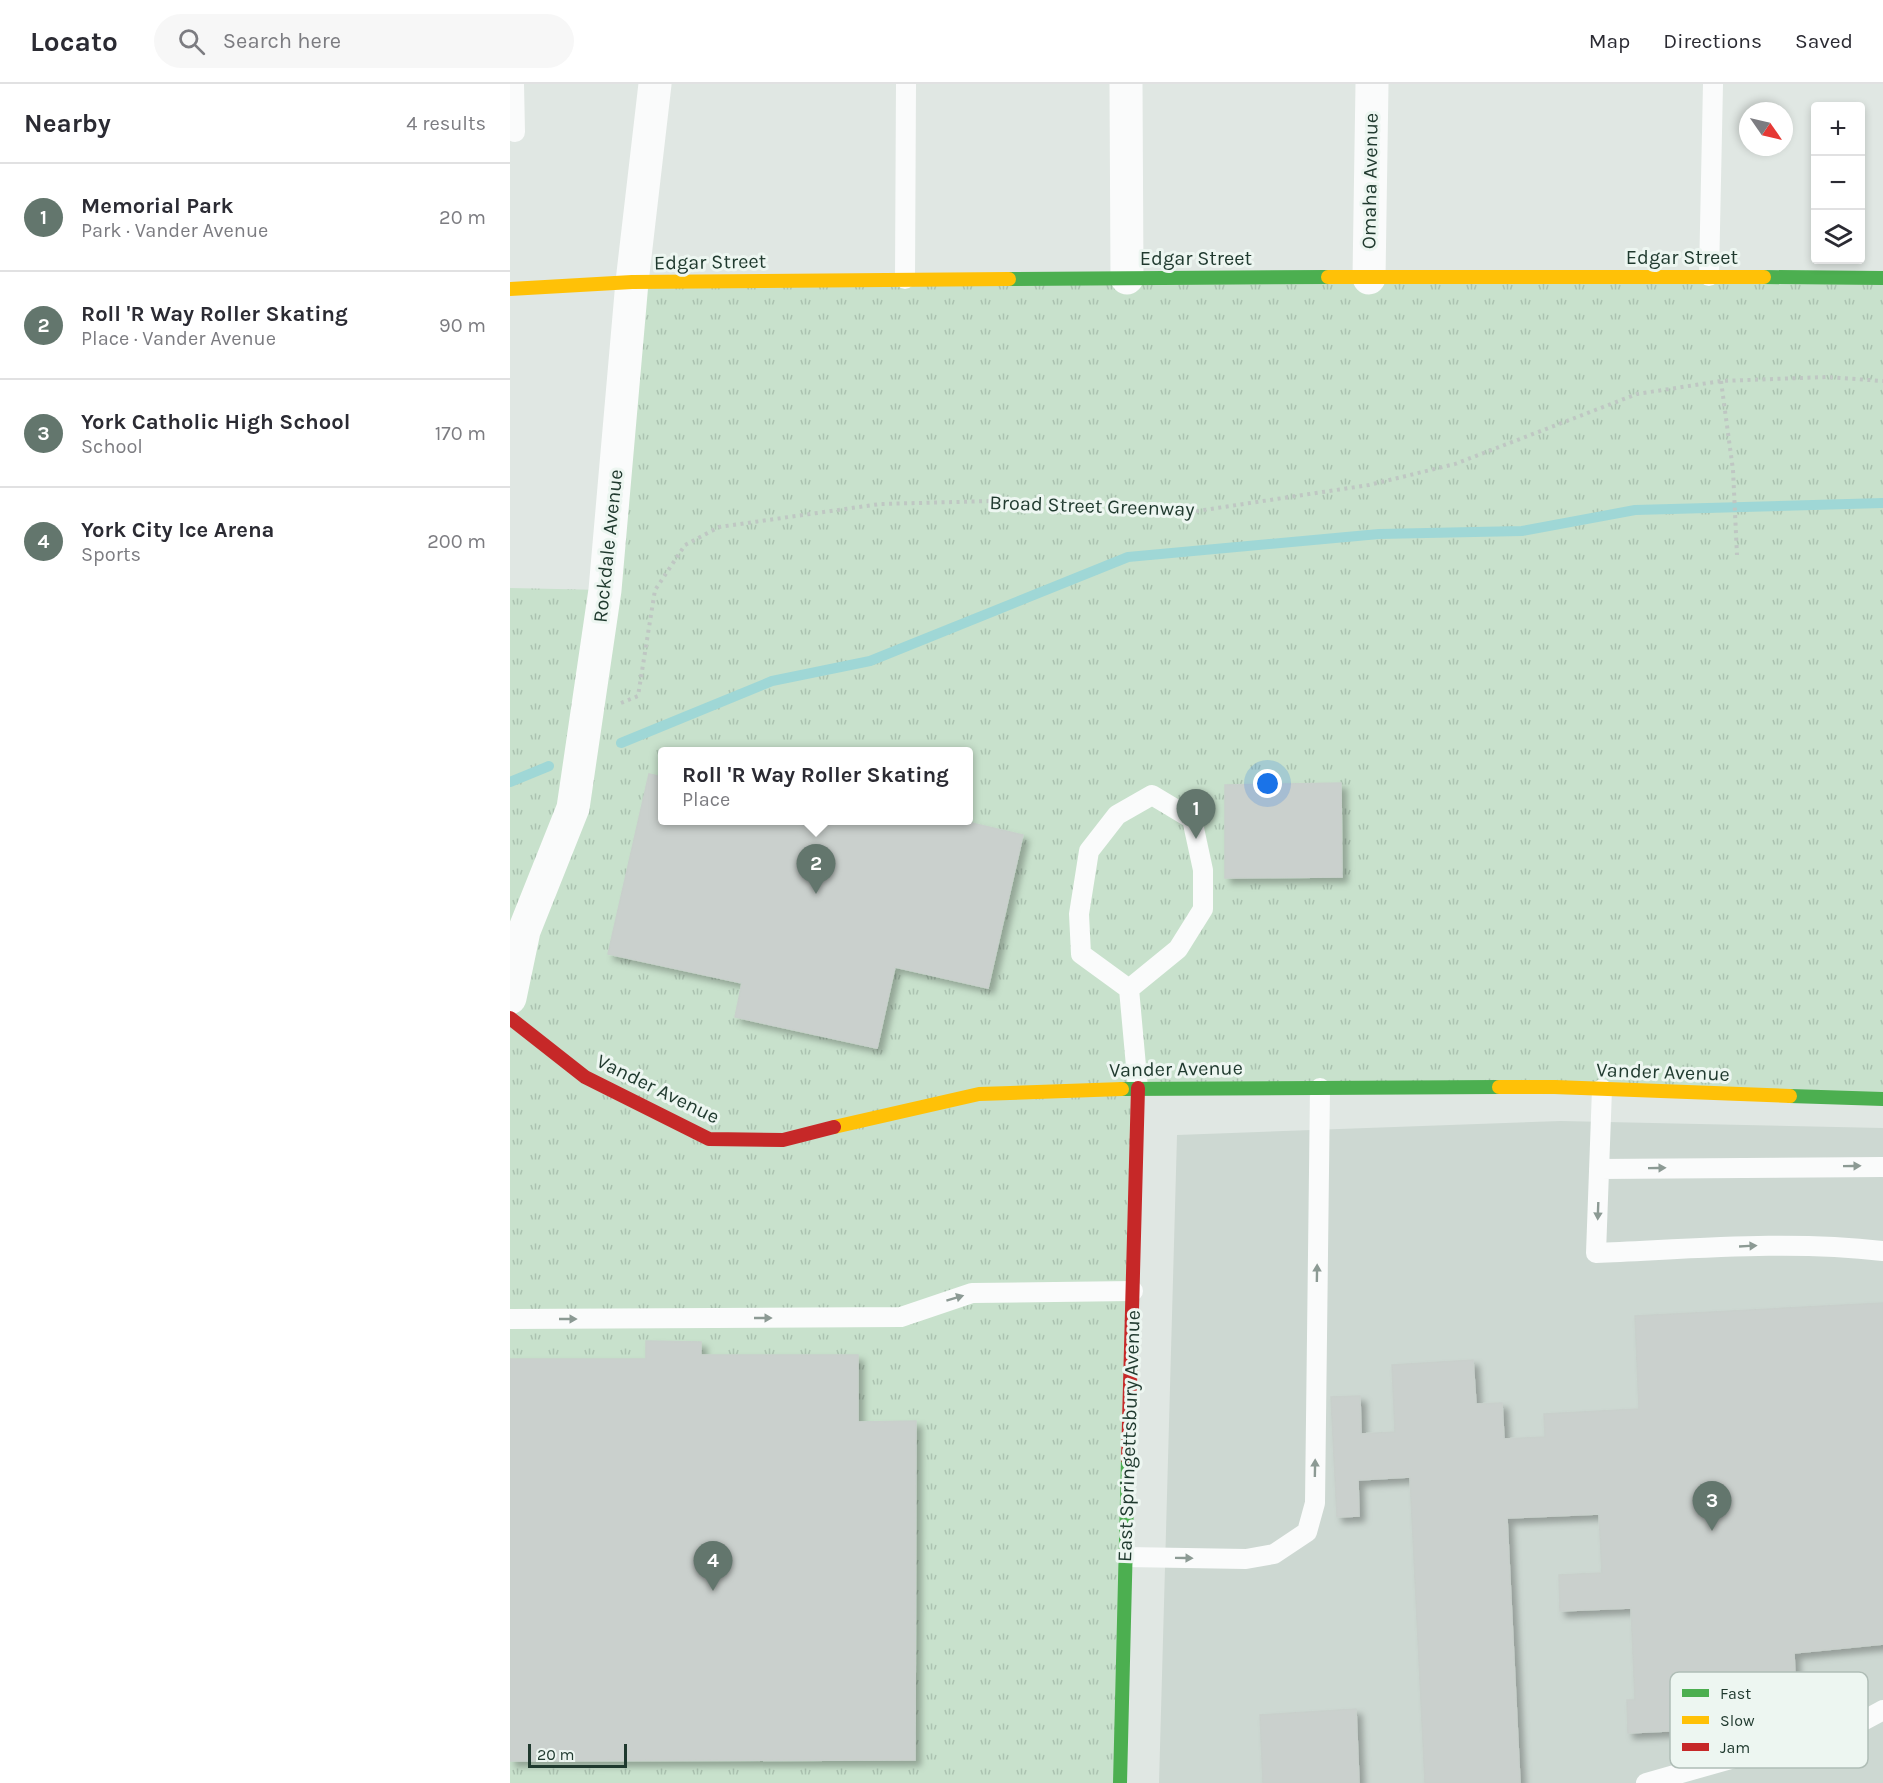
<!DOCTYPE html>
<html lang="en">
<head>
<meta charset="utf-8">
<style>
	:root { --surface:#fff; --page:#f7f7f7; --text:#2b2b33; --muted:#7c7c81; --line:#e1e1e2; --accent:#63766d }
	body { margin:0; font-family:Karla,sans-serif; background:var(--page); color:var(--text) }
	.controls { position:absolute; right:18px; top:18px; display:grid; overflow:hidden; border-radius:6px; box-shadow:0 3px 9px #0003 }
	.controls button { width:54px; height:54px; display:grid; place-items:center; padding:0; border:0; border-bottom:2px solid var(--line); background:var(--surface); color:var(--text); font:30px sans-serif }
	.compass { position:absolute; left:1229px; top:18px; width:54px; height:54px; border-radius:50%; background:var(--surface); box-shadow:0 3px 9px #0003; rotate:124deg }
	.scale { position:absolute; left:18px; bottom:15px; width:99px; box-sizing:border-box; padding-left:6px; border:3px solid #1f392e; border-top:0; font-size:16px; line-height:21px; white-space:nowrap; color:#1f392e; -webkit-text-stroke:4px #edf6f1; paint-order:stroke }
	.you { position:absolute; left:758px; top:700px; width:21px; height:21px; margin:-15px; border:4px solid #fff; border-radius:50%; background:#1a73e8; box-shadow:0 0 0 9px #1a73e833 }
	.badge { display:grid; place-items:center; width:39px; height:39px; border-radius:50%; background:var(--accent); color:#fff; font-size:20px; font-weight:700 }
	.pin { position:absolute; translate:-50% -50px; filter:drop-shadow(0 2px 3px #0008) }
	.pin::after { content:''; position:absolute; top:32px; width:21px; height:18px; background:inherit; clip-path:polygon(0 0,100% 0,50% 100%) }
	.popup { position:absolute; left:148px; top:663px; width:315px; height:78px; box-sizing:border-box; display:grid; place-content:center; border-radius:6px; background:var(--surface); filter:drop-shadow(0 2px 4px #0005); font-size:20px; white-space:nowrap; color:var(--muted) }
	.popup b { font-size:22px; color:var(--text) }
	.popup::after { content:''; position:absolute; left:50%; top:100%; margin-left:-12px; border:12px solid transparent; border-top-color:var(--surface) }
	.list { margin:0; padding:0; list-style:none }
	h2 { display:flex; justify-content:space-between; align-items:center; height:78px; margin:0; padding:0 24px; font-size:26px }
	h2 small { font-size:20px; font-weight:400; color:var(--muted) }
	.list li { display:grid; grid-template-columns:39px 1fr auto; gap:18px; align-items:center; box-sizing:border-box; height:108px; padding:0 24px; border-top:2px solid var(--line) }
	.list b { display:block; font-size:22px; white-space:nowrap }
	.list p { margin:0; font-size:20px; white-space:nowrap; color:var(--muted) }
	.list em { font-size:20px; font-style:normal; color:var(--muted) }
	.icon { flex:none; width:33px; height:33px; fill:none; stroke:currentColor; stroke-width:2; stroke-linecap:round; stroke-linejoin:round }
	.map { position:relative; flex:none; width:1373px; height:1699px; overflow:hidden }
	header { display:flex; align-items:center; gap:36px; box-sizing:border-box; height:84px; padding:0 30px; background:var(--surface); border-bottom:2px solid var(--line) }
	header strong { font-size:28px }
	nav { display:flex; gap:33px; margin-inline-start:auto; font-size:21px }
	.search { width:420px; height:54px; background:var(--page); display:flex; align-items:center; gap:15px; box-sizing:border-box; padding:0 21px; border-radius:33px; color:var(--muted); font-size:22px }
	main { display:flex }
	aside { flex:1; background:var(--surface) }
	.map>svg:first-child { display:block }
</style>
</head>
<body>
<header>
<strong>Locato</strong>
<div class="search"><svg class="icon" aria-label="search" viewBox="0 0 24 24"><circle cx="10" cy="10" r="6"/><path d="M15 15l6 6"/></svg>Search here</div>
<nav><a>Map</a><a>Directions</a><a>Saved</a></nav>
</header>
<main>
<aside>
<h2>Nearby<small>4 results</small></h2>
<ul class="list">
<li><span class="badge">1</span><div><b>Memorial Park</b><p>Park · Vander Avenue</p></div><em>20 m</em></li>
<li><span class="badge">2</span><div><b>Roll 'R Way Roller Skating</b><p>Place · Vander Avenue</p></div><em>90 m</em></li>
<li><span class="badge">3</span><div><b>York Catholic High School</b><p>School</p></div><em>170 m</em></li>
<li><span class="badge">4</span><div><b>York City Ice Arena</b><p>Sports</p></div><em>200 m</em></li>
</ul>
</aside>
<div class="map">
<svg width="1373" height="1699" viewBox="0 0 1373 1699">
	<defs>
		<pattern id="park-tufts" width="24" height="20" patternUnits="userSpaceOnUse" patternTransform="scale(1.5)"><rect width="24" height="20" fill="#c8e1cc"/><path d="M3 7l-1-3M5 7V3M7 7l1-3M15 17l-1-3M17 17v-4M19 17l1-3" fill="none" stroke="#abc2b0"/></pattern>
		<filter id="shadow"><feDropShadow dx="5.5" dy="5.5" stdDeviation="3" flood-color="#0004"/></filter>
	</defs>
	<rect width="100%" height="100%" fill="#e0e7e3"/>
	<!-- built -->
	<path fill="#cdd8d2" d="M 1051,1037 L 1373,1044 L 1373,1699 L 649,1699 L 667,1051 Z"/>
	<!-- park -->
	<path fill="url(#park-tufts)" fill-rule="evenodd" d="M 1373,194 L 1373,1015 L 629,1004 L 610,1699 L 0,1699 L 0,504 L 95,506 L 122,198 ZM 153,668 L 459,668 L 459,736 L 153,736 Z"/>
	<g fill="none" stroke-linecap="round" stroke-linejoin="round">
		<!-- stream -->
		<path stroke="#9fd7d6" stroke-width="10" d="M 111,659 L 262,597 L 360,577 L 618,473 L 869,450 L 1012,447 L 1125,426 L 1373,419
			M 0,698 L 39,682"/>
	</g>
	<!-- building -->
	<path fill="#cad0cd" stroke="#c9d0cc" stroke-width="1.5" filter="url(#shadow)" d="M 139,690 L 153,693 L 153,736 L 449,736 L 513,751 L 478,904 L 385,883 L 367,964 L 225,933 L 232,899 L 98,870 Z
		M 831,699 L 832,793 L 715,794 L 715,701 Z
		M 1373,1219 L 1373,1560 L 1284,1569 L 1286,1616 L 1196,1621 L 1195,1608 L 1175,1609 L 1177,1646 L 1118,1649 L 1117,1616 L 1125,1616 L 1121,1524 L 1050,1527 L 1049,1491 L 1092,1489 L 1089,1430 L 997,1434 L 1010,1699 L 915,1699 L 900,1393 L 848,1396 L 849,1432 L 827,1433 L 821,1313 L 850,1312 L 851,1350 L 885,1348 L 882,1281 L 963,1276 L 966,1320 L 992,1319 L 994,1355 L 1035,1353 L 1034,1330 L 1129,1325 L 1125,1232 Z
		M 136,1257 L 191,1258 L 191,1271 L 348,1271 L 348,1338 L 406,1337 L 405,1676 L 0,1677 L 0,1275 L 136,1275 Z
		M 846,1625 L 849,1699 L 753,1699 L 750,1631 Z"/>
	<g fill="none" stroke-linecap="round" stroke-linejoin="round">
		<!-- path -->
		<path stroke="#bfc7c3" stroke-width="4" stroke-dasharray="3 4.5" stroke-linecap="butt" d="M 1211,297 L 1223,386 L 1227,471
			M 111,619 L 128,612 L 145,506 L 175,461 L 209,443 L 370,420 L 483,417 L 674,429 L 859,401 L 945,380 L 1127,310 L 1211,297 L 1316,293 L 1373,297"/>
		<!-- lane -->
		<path stroke="#fafbfb" stroke-width="20" d="M 4,0 L 5,48
			M 1199,192 L 1203,0
			M 395,195 L 396,0
			M 619,905 L 668,865 L 693,825 L 693,786 L 682,735 L 642,711 L 607,731 L 579,767 L 569,830 L 571,870 L 619,905 L 628,1004
			M 1092,1005 L 1086,1169 C 1182,1165 1278,1156 1373,1167
			M 1089,1085 L 1373,1083
			M 0,1235 L 391,1233 L 462,1209 L 623,1207
			M 616,1473 L 736,1475 L 764,1470 L 797,1448 L 805,1419 L 810,1004
			M 1136,1699 L 1351,1638 L 1373,1626"/>
		<!-- street -->
		<path stroke="#fafbfb" stroke-width="33" d="M 616,0 L 617,194
			M 859,194 L 862,0
			M 0,914 L 14,847 L 63,724 L 95,506 L 122,198 L 145,0"/>
		<!-- fast -->
		<path stroke="#4caf50" stroke-width="14" d="M 1254,193 L 1373,194
			M 499,195 L 818,193
			M 612,1005 L 989,1003
			M 1280,1012 L 1373,1015
			M 610,1699 L 618,1375"/>
		<!-- slow -->
		<path stroke="#ffc107" stroke-width="14" d="M 818,193 L 1254,193
			M 0,205 L 122,198 L 499,195
			M 989,1003 L 1045,1003 L 1280,1012
			M 324,1043 L 469,1010 L 612,1005"/>
		<!-- jam -->
		<path stroke="#c62828" stroke-width="14" d="M 0,934 L 75,993 L 199,1055 L 273,1056 L 324,1043
			M 618,1375 L 628,1004"/>
	</g>
	<!-- one-way arrows -->
	<defs><path id="oneway-solid" d="M-6-.8H1V-3.2L6.5 0L1 3.2V.8H-6Z" transform="scale(1.5)"/></defs>
	<g fill="#8c9a94">
		<use href="#oneway-solid" transform="translate(1342 1082) rotate(-1)"/>
		<use href="#oneway-solid" transform="translate(1147 1084) rotate(-1)"/>
		<use href="#oneway-solid" transform="translate(1088 1127) rotate(92)"/>
		<use href="#oneway-solid" transform="translate(1238 1162) rotate(-3)"/>
		<use href="#oneway-solid" transform="translate(807 1189) rotate(-89)"/>
		<use href="#oneway-solid" transform="translate(445 1214) rotate(-17)"/>
		<use href="#oneway-solid" transform="translate(253 1234)"/>
		<use href="#oneway-solid" transform="translate(58 1235)"/>
		<use href="#oneway-solid" transform="translate(805 1384) rotate(-89)"/>
		<use href="#oneway-solid" transform="translate(674 1474) rotate(1)"/>
	</g>
	<g text-anchor="middle" dominant-baseline="central" stroke-width="6" stroke-linejoin="round" paint-order="stroke">
		<!-- street labels -->
		<g font-size="20" fill="#1f392e" stroke="#edf6f1">
			<text transform="translate(860 97) rotate(-89)">Omaha Avenue</text>
			<text x="1172" y="173">Edgar Street</text>
			<text x="686" y="174">Edgar Street</text>
			<text transform="translate(200 178) rotate(-1)">Edgar Street</text>
			<text transform="translate(582 422) rotate(2)">Broad Street Greenway</text>
			<text transform="translate(98 462) rotate(-84)">Rockdale Avenue</text>
			<text transform="translate(666 985) rotate(-1)">Vander Avenue</text>
			<text transform="translate(1153 988) rotate(2)">Vander Avenue</text>
			<text transform="translate(148 1005) rotate(26)">Vander Avenue</text>
			<text transform="translate(619 1352) rotate(-88)">East Springettsbury Avenue</text>
		</g>
	</g>
	<!-- legend -->
	<rect x="1160" y="1588" width="198" height="96" rx="9" fill="#edf6f1" stroke="#afbdb6" stroke-width="1.5"/>
	<rect x="1172" y="1605" width="27" height="8" fill="#4caf50"/>
	<rect x="1172" y="1632" width="27" height="8" fill="#ffc107"/>
	<rect x="1172" y="1659" width="27" height="8" fill="#c62828"/>
	<g font-size="16" fill="#1f392e">
		<text x="1210" y="1615">Fast</text>
		<text x="1210" y="1642">Slow</text>
		<text x="1210" y="1669">Jam</text>
	</g>
</svg>
<div class="controls">
<button>+</button>
<button>−</button>
<button><svg class="icon" aria-label="layers" viewBox="0 0 24 24"><path d="M12 4l9 5-9 5-9-5zM3 14l9 5 9-5"/></svg></button>
</div>
<svg class="compass" viewBox="-18 -18 36 36"><path d="M0-13l5 13h-10z" fill="#e53935"/><path d="M0 13l5-13h-10z" fill="#7c7c81"/></svg>
<div class="scale">20 m</div>
<div class="you"></div>
<div class="pin badge" style="left:686px;top:755px">1</div>
<div class="pin badge" style="left:306px;top:810px">2</div>
<div class="popup"><b>Roll 'R Way Roller Skating</b>Place</div>
<div class="pin badge" style="left:1202px;top:1447px">3</div>
<div class="pin badge" style="left:203px;top:1507px">4</div>
</div>
</main>
</body>
</html>
